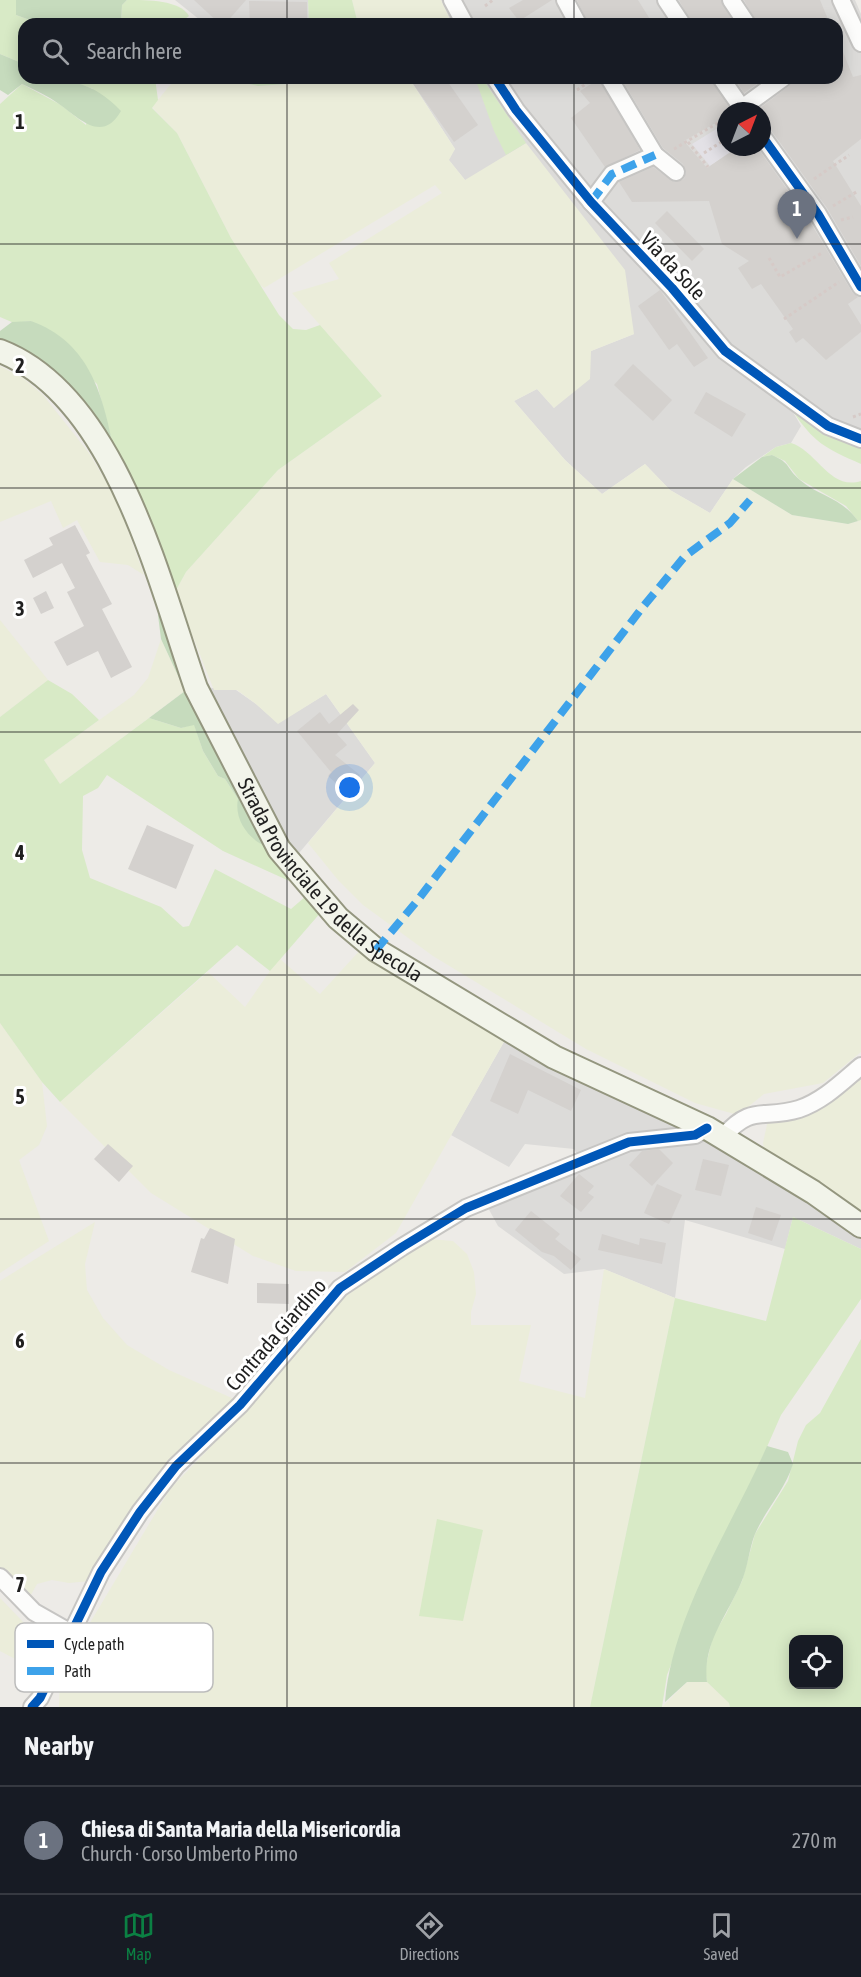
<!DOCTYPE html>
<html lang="en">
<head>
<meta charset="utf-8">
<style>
	:root { --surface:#171b24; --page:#20242c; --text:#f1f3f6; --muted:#9ea1a6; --line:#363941; --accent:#0b8043 }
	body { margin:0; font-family:"Asap Condensed",sans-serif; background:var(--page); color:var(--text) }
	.controls { position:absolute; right:18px; bottom:18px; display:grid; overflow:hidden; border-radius:12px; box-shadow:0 3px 15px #0003 }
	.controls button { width:54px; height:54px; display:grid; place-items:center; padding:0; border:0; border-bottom:2px solid var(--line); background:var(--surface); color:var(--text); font:30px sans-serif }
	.compass { position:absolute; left:717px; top:102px; width:54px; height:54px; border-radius:50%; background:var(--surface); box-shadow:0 3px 15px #0003; rotate:42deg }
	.you { position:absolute; left:350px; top:788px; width:21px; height:21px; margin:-15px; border:4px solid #fff; border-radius:50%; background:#1a73e8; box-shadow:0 0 0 9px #1a73e833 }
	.badge { display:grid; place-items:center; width:39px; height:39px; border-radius:50%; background:var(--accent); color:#fff; font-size:20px; font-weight:700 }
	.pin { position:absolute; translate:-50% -50px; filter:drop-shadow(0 2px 3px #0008) }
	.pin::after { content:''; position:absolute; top:32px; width:21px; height:18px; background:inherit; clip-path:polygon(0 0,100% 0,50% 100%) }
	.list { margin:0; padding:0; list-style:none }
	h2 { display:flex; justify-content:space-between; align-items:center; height:78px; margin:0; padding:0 24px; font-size:26px }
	h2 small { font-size:20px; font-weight:400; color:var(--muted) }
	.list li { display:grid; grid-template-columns:39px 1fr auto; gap:18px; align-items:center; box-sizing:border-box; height:108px; padding:0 24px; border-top:2px solid var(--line) }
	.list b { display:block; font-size:22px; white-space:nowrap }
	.list p { margin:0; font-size:20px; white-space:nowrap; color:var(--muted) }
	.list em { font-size:20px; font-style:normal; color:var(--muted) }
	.icon { flex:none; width:33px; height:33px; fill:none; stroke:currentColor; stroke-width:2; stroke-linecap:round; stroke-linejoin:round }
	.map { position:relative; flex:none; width:861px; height:1707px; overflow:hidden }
	.search { position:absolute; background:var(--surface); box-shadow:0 3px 15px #0003; left:18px; right:18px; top:18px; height:66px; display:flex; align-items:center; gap:15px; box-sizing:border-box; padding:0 21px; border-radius:18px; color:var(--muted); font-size:22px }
	.sheet { height:186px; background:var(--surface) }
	nav { display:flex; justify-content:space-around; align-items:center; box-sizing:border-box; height:84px; border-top:2px solid var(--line); background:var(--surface); font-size:16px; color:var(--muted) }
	nav a { display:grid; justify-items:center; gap:3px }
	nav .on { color:var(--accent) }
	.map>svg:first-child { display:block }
	.residential { fill:#dcdbd9; fill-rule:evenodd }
	.farmland { fill:#ebedda }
	.grass { fill:#d8eac6; fill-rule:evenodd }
	.forest { fill:#c6dbbd }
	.plaza { fill:#e3e1e6 }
	.building { fill:#d4d1ce }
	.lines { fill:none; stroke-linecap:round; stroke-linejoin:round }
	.street-casing { stroke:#c6c5c3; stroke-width:20 }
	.secondary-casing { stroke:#94967f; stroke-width:26 }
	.path { stroke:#d6cac7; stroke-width:3; stroke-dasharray:3 3; stroke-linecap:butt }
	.street { stroke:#fcfcfb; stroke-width:16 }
	.secondary { stroke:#f2f4ea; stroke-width:22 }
	.quiet { stroke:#3da2ea; stroke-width:8; stroke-dasharray:15 8; stroke-linecap:butt }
	.cycleway-casing { stroke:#fff; stroke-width:13 }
	.cycleway { stroke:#0057b8; stroke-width:9 }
	.grid { fill:none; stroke:#1f1f1f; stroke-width:1.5; stroke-opacity:0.55 }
	.labels { text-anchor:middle; stroke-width:6; stroke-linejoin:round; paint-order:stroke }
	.street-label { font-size:21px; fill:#1f1f1f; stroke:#fff }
	.key { fill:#fff; stroke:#bcbcbc; stroke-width:1.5 }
	.key-label { font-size:16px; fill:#1f1f1f }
	.grid-label { font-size:20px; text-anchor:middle; font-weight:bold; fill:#1f1f1f; stroke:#fff; stroke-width:6; stroke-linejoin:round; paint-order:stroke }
</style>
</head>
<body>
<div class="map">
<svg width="861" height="1707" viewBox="0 0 861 1707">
	<rect width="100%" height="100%" fill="#edebe7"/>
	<g class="residential">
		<polygon points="175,0 308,0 309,24 205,24"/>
		<path d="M 441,0 L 855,0 L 861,14 L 861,442 L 793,412 L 801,426 L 791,443 L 776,447 L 746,467 L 733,479 L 710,513 L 670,490 L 645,464 L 602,494 L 565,460 L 514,401 L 537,389 L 554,408 L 591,351 L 634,334 L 465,180 L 448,159 L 455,149 L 409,78 L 837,78 L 837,24 L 452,24 ZM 726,111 L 762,111 L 762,147 L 726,147 Z"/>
		<polygon points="201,687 236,690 256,704 278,723 326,694 375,763 294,859"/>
		<polygon points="505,1040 644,1108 732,1156 854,1230 861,1239 861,1249 793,1217 785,1249 685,1220 675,1298 604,1269 564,1274 498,1226 481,1195 578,1156 574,1149 525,1144 509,1167 451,1135"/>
	</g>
	<g class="farmland">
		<polygon points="352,0 441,0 452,24 358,24"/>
		<polygon points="176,78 222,78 258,86 409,78 455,149 449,160 465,180 526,143 625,270 634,334 591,351 590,379 554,408 537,389 514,401 565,460 602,494 645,464 670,490 710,513 733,479 792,515 848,524 861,520 861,1052 823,1083 764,1094 738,1115 695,1103 586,1049 433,956 363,905 338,880 308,843 375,763 326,694 278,724 256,704 237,690 214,690 175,592 186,572 278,470 382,396 292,293 339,279 329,263 442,193 435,185 264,288 256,281 231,238 177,133 152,107"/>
		<polygon points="0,366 23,378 43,395 89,453 117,500 144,575 128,565 100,562 77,520 63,528 51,501 0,522"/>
		<polygon points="0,620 48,680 0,717"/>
		<polygon points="161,639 185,691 60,784 44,760 134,695 148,678"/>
		<polygon points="362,948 505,1040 396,1233 345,1272 296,1271 253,1256 151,1193 60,1102 208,972 245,1007 279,958 320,994"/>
		<polygon points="0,1023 42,1082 47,1126 39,1145 19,1160 49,1241 0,1273"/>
		<polygon points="861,1073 861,1213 765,1154 763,1143 768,1120"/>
		<polygon points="95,1222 85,1264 87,1290 103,1318 127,1345 169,1370 234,1399 180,1456 90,1581 69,1583 52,1580 37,1584 28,1600 0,1571 0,1281"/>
		<polygon points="429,1239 453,1241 467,1254 474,1272 476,1294 471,1312 471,1325 531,1325 519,1381 585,1398 604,1269 675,1298 590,1707 59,1707 60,1673 170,1489 228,1429 343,1298"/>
		<polygon points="0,1598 27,1626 38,1646 19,1661 0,1651"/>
		<polygon points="687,1682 707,1682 729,1703 730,1707 662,1707"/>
	</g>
	<g class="grass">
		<polygon points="0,0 16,0 16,15 41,24 24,24 24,64 0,54"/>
		<path d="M 127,0 C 148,0 180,0 189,16 L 178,24 L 121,24 L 122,5 Z"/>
		<polygon points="308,0 352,0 358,24 309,24"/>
		<polygon points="63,78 155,78 158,100 152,108 177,133 231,238 279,315 293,329 306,330 320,325 382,396 278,470 186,572 175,592 112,442 97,384 31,321 14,323 0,317 0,104 22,84 61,105 86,125 93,89"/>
		<polygon points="222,78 373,78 258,86"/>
		<polygon points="475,78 482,78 526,143 506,155 494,131"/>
		<path d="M 792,410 L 834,434 L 861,442 L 861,464 C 825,448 814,443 792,410 Z"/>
		<path d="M 791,443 C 817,451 830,491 861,481 L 861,520 L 858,521 L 846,506 L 799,479 L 785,461 L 772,455 L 762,457 L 776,447 Z"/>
		<polygon points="48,680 72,694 99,720 44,760 60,784 149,718 181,728 194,724 203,751 218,776 225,779 238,799 269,837 296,884 223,851 107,775 98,788 83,796 82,850 90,878 161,907 183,927 189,926 215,869 291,909 306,896 322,911 270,971 237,945 60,1102 42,1082 0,1023 0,717"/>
		<polygon points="793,1217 861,1249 861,1299 781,1415 744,1499 710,1565 667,1675 662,1707 590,1707 675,1298 766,1321"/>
		<path d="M 861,1339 L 861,1707 L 730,1707 L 729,1703 L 707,1682 L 705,1669 L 713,1636 L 726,1614 L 742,1581 L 755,1534 L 788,1481 L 798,1441 L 806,1425 L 820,1413 ZM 794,1640 L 838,1640 L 838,1684 L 794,1684 Z"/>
		<polygon points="437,1519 483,1530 463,1621 419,1616"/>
	</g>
	<g class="forest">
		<polygon points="127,0 122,5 121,24 41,24 16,15 16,0"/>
		<path d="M 0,54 L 24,64 L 24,78 C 64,78 92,80 121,111 C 102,144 79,118 59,104 C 48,96 35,90 22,84 L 8,95 L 0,90 Z"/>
		<path d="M 31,321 C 86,341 101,388 112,442 L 0,344 L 0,331 L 12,322 Z"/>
		<path d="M 772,455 C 791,463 786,468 800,480 C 820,497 841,497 858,521 L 848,524 L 792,515 L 733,479 L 762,457 Z"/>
		<path d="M 158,615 L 168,620 L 265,846 C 247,838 234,818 238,799 L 225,779 L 218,776 L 203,751 L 194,725 L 181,728 L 149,718 L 185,691 L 161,639 Z"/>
		<path d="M 767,1446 L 788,1452 L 793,1464 C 785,1490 766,1509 755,1534 C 749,1549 748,1567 741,1583 C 727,1616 702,1644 707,1682 L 687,1682 L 665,1702 C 672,1615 732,1526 767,1446 Z"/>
	</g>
	<polygon class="plaza" points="726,123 726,147 738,147 710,166 692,144"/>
	<g class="building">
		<polygon points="194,0 246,0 225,24 220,24"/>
		<polygon points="523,0 552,0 519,21 509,8"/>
		<polygon points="577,0 638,0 653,24 588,24"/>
		<polygon points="679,0 721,0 734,24 692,24"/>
		<polygon points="744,0 820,0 830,24 757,24"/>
		<polygon points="249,1 307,2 307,24 250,24"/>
		<polygon points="838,39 853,77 861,75 861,139 833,161 861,206 861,266 827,208 771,130 762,126 762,111 756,111 789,86 793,78 837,78"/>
		<polygon points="409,78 445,78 478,125 454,142"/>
		<polygon points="621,78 711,78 731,111 726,111 726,117 684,141 707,168 738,147 757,147 809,220 852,292 858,297 848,304 861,325 861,332 826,360 803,338 796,343 789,332 793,329 761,284 752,289 738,268 749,261 722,244 709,201 632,202 619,182 653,167 674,182 684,179 686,173 683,164 663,148"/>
		<polygon points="734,78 765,78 744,93"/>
		<polygon points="599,79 640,150 605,167 571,118 590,103 580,91"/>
		<polygon points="667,211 704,249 692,261 655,223"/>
		<polygon points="660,290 708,358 694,367 677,344 669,350 638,306"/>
		<polygon points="633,364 672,400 653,421 614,385"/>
		<polygon points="706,392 746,414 732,437 694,413"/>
		<polygon points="75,525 90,553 86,555 112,604 102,609 132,667 111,678 98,651 67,666 54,642 84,626 67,592 75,588 62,563 33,578 24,560 53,545 49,538"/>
		<polygon points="46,591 54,608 41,614 33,598"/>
		<polygon points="353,704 359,710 337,734 347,745 335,755 360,775 346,792 328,776 331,772 297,731 320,712 329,724"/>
		<polygon points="147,825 194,845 176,889 128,869"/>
		<polygon points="510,1054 581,1090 571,1111 528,1090 518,1114 490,1101"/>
		<polygon points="108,1144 133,1166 119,1182 94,1159"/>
		<polygon points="659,1149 673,1163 652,1186 629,1165 642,1151"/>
		<polygon points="703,1159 729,1165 721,1196 695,1190"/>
		<polygon points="579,1174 594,1186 588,1193 594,1197 581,1212 560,1196"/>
		<polygon points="657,1184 682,1195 669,1224 644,1213"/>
		<polygon points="756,1207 781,1215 772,1241 748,1233"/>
		<polygon points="531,1211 560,1234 555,1239 581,1259 571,1270 554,1256 542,1252 515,1230"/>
		<polygon points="210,1228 235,1239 228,1284 191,1272 201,1238 204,1239"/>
		<polygon points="602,1234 639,1245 640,1238 666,1243 662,1264 598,1250"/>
		<polygon points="257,1283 289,1284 289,1304 257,1303"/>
	</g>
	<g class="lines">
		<g class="street-casing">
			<g id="street">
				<polyline points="452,0 465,24"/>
				<polyline points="565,0 578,24"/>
				<polyline points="666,0 682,24"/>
				<polyline points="731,0 747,24"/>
				<polyline points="841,0 861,43"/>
				<polyline points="495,78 516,110 591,202 672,288 725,351 828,426 861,439"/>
				<polyline points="609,78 655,155 676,172"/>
				<polyline points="721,78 744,111"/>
				<polyline points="742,108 783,78"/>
				<polyline points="762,136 818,214 861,287"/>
				<polyline points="591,202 612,174 655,155"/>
				<path d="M 723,1137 C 752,1103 764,1120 799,1109 C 823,1101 842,1082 861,1066"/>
				<polyline points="0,1577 34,1612 71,1633"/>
				<polyline points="32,1707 40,1698 101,1572 140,1512 176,1466 240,1405 340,1288 402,1247 466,1208 629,1142 695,1135 707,1128"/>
			</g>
		</g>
		<g class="secondary-casing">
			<g id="secondary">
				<path id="s1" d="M 0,351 C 116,396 159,582 196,688 L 279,849 L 338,918 L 376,950 L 554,1057 L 707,1128 L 813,1192 L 861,1226"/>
			</g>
		</g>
		<g class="path">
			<polyline points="485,6 493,0"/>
			<polyline points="533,20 536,24"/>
			<polyline points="577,90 593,79"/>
			<polyline points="688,142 708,167"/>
			<polyline points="674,149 726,118"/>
			<polyline points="704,153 726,139"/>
			<polyline points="814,179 849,155"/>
			<polyline points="833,206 858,191"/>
			<polyline points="841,220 853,217"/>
			<polyline points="769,258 780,277 822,253"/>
			<polyline points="784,319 839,282"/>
			<polyline points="853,417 861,414"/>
		</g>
		<use href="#street" class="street"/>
		<use href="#secondary" class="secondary"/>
		<g class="quiet">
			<polyline points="591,202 612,174 655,155"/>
			<polyline points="376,950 417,901 642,608 685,556 730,523 750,500"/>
		</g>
		<g class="cycleway-casing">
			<g id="cycleway">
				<polyline points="495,78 516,110 591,202 672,288 725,351 828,426 861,439"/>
				<polyline points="762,136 818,214 861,287"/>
				<polyline points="32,1707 40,1698 101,1572 140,1512 176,1466 240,1405 340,1288 402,1247 466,1208 629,1142 695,1135 707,1128"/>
			</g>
		</g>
		<use href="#cycleway" class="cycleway"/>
	</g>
	<path class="grid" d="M 287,0 L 287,24M 574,0 L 574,24M 287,78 L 287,1707M 574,78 L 574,1707M 0,244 L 861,244M 0,488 L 861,488M 0,732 L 861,732M 0,975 L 861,975M 0,1219 L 861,1219M 0,1463 L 861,1463"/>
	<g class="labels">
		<g class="street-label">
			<text transform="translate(673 266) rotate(47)" y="7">Via da Sole</text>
			<text dy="7" stroke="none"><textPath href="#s1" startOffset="640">Strada Provinciale 19 della Specola</textPath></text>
			<text transform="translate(276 1335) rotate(-49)" y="7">Contrada Giardino</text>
		</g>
	</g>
	<rect x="15" y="1623" width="198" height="69" rx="9" class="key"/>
	<rect x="27" y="1640" width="27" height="8" fill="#0057b8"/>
	<rect x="27" y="1667" width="27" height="8" fill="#3da2ea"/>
	<g class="key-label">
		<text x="64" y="1650">Cycle path</text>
		<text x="64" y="1677">Path</text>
	</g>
	<g class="grid-label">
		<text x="20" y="129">1</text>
		<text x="20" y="373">2</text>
		<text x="20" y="616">3</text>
		<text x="20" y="860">4</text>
		<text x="20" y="1104">5</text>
		<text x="20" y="1348">6</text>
		<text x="20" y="1592">7</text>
	</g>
</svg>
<div class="controls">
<button><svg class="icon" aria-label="locate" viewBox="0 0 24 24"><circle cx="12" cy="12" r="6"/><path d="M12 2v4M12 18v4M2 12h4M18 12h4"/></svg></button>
</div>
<svg class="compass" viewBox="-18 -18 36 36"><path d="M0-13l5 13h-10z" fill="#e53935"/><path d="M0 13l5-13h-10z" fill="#9ea1a6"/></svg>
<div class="you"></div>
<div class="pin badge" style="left:797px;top:239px;background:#6b7280">1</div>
<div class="search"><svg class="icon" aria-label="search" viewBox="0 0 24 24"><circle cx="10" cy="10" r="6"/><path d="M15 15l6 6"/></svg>Search here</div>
</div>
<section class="sheet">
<h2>Nearby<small></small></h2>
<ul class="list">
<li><span class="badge" style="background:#6b7280">1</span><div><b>Chiesa di Santa Maria della Misericordia</b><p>Church · Corso Umberto Primo</p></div><em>270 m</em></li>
</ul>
</section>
<nav>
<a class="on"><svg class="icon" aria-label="map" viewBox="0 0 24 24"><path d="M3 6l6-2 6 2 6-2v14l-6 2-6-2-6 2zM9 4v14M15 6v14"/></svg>Map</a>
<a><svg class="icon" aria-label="directions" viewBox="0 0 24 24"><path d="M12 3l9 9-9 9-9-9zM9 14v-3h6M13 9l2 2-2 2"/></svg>Directions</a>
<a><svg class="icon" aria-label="saved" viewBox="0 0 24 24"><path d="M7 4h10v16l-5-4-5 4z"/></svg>Saved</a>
</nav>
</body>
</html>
